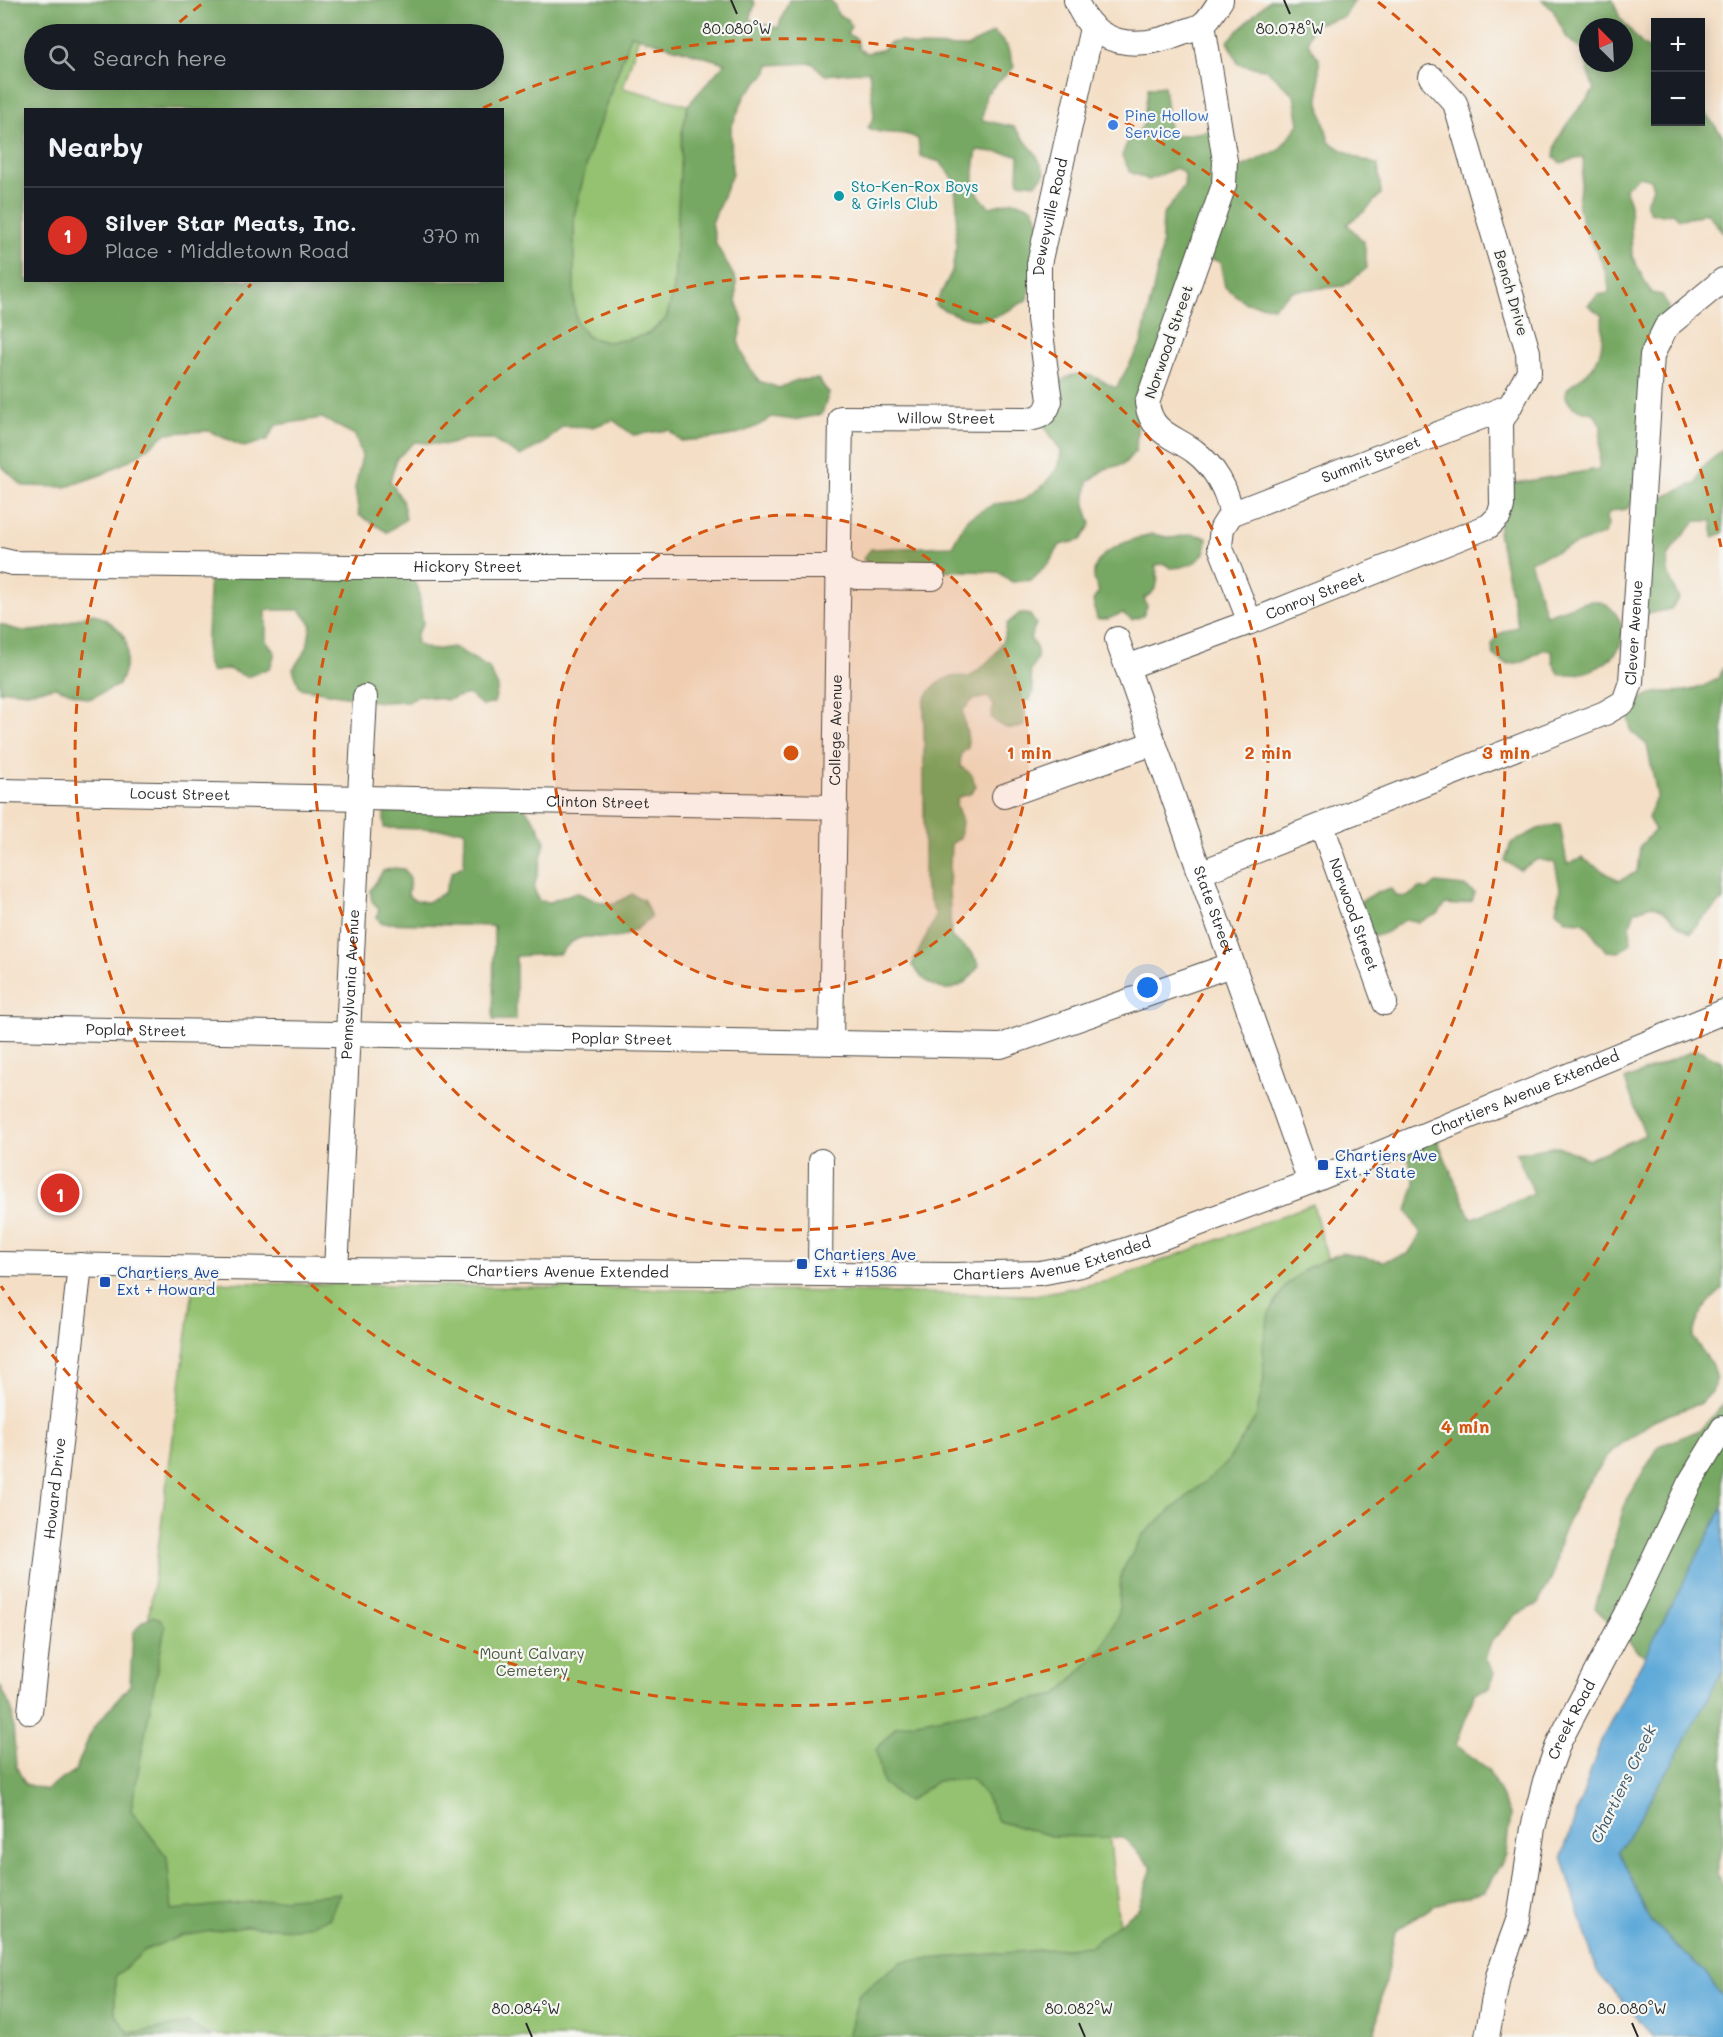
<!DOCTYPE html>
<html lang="en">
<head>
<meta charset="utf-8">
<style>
	:root { --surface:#171b24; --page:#242831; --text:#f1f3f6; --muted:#9ea1a6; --line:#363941; --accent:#d93025 }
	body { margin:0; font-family:Mali,sans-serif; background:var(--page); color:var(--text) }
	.controls { position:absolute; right:18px; top:18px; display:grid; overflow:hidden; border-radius:0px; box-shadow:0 3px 15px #0003 }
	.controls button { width:54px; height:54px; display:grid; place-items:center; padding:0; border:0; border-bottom:2px solid var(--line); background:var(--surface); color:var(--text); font:30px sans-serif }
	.compass { position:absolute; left:1579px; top:18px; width:54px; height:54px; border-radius:50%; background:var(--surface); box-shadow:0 3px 15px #0003; rotate:336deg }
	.you { position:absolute; left:1148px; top:988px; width:21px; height:21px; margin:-15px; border:4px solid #fff; border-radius:50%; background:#1a73e8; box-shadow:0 0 0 9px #1a73e833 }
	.badge { display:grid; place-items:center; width:39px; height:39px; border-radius:50%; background:var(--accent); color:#fff; font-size:20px; font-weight:700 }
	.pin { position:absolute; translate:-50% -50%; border:3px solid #fff; box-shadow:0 2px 6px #0006 }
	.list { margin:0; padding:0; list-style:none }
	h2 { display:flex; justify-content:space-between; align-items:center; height:78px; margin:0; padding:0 24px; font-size:26px }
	h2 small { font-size:20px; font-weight:400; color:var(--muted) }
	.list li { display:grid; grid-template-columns:39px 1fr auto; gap:18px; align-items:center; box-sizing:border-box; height:96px; padding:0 24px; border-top:2px solid var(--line) }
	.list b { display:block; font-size:22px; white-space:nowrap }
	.list p { margin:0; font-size:20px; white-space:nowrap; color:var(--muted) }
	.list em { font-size:20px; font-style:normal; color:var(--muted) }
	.icon { flex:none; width:33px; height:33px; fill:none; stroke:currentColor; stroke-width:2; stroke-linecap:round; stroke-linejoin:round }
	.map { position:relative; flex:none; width:1723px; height:2037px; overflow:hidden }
	.search { position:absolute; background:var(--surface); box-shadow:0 3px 15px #0003; left:24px; top:24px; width:480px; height:66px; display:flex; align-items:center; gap:15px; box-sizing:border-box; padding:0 21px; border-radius:33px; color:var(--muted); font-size:22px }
	.panel { position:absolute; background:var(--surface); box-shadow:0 3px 15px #0003; left:24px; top:108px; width:480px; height:174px; border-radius:0px }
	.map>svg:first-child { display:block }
	.green { fill:#94c271; stroke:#60764e; stroke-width:1.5 }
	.forest { fill:#77a863; stroke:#516a47; stroke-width:1.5; fill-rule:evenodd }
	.water { fill:#61aad9; stroke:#466a82; stroke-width:1.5 }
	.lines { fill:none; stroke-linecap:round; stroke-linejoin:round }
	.minor-casing { stroke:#494642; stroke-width:26 }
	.minor { stroke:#fff; stroke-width:24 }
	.ticks { fill:none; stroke:#2b2b2b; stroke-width:2 }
	.ring { fill:none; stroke:#d5540f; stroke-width:3; stroke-dasharray:10 8 }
	.shop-dot { fill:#3f7fe0; stroke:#f6f6f2; stroke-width:2 }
	.culture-dot { fill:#0f9aa8; stroke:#f6f6f2; stroke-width:2 }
	.transit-dot { fill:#1a4fb4; stroke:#f6f6f2; stroke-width:2 }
	.labels { text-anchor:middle; stroke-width:4.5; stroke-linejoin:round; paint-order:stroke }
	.shop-label { font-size:15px; fill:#366cbe; stroke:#f6f6f2; text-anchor:start }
	.culture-label { font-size:15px; fill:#0d838f; stroke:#f6f6f2; text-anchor:start }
	.street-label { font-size:15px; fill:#2b2b2b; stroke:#f6f6f2 }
	.transit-label { font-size:15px; fill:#164399; stroke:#f6f6f2; text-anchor:start }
	.park-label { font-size:15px; fill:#4a5840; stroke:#f6f6f2 }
	.water-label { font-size:16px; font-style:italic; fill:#3e5768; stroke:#f6f6f2 }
	.ticks-label { font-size:15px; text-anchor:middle; fill:#2b2b2b; stroke:#f6f6f2; stroke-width:4.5; stroke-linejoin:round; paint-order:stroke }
	.centre { fill:#d5540f; stroke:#f6f6f2; stroke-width:3 }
	.ring-label { font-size:18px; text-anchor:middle; font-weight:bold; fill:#d5540f; stroke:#f6f6f2; stroke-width:4.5; stroke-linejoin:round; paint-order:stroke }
</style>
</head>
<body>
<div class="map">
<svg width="1723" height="2037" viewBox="0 0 1723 2037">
	<rect width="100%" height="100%" fill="#f6f6f2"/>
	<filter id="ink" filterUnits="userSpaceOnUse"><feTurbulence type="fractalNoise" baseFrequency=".0167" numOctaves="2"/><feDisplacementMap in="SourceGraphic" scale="12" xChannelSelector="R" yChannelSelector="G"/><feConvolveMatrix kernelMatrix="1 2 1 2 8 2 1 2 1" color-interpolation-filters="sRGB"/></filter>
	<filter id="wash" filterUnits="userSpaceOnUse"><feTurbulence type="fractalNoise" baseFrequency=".008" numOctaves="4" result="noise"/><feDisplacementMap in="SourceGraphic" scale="24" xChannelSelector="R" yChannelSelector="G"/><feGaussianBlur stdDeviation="1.35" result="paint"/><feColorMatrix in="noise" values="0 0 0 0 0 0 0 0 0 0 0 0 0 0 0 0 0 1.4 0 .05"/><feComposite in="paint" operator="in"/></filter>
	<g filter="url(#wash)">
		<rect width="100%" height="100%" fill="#f4dfc6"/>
		<g class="green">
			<polygon points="631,35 639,36 623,88 688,105 682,133 674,289 666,319 648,334 626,340 606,342 588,337 577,323 574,304 574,216 590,150"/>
			<polygon points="1313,1204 1412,1583 1091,1666 1131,2037 276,2037 93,2030 194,1282 1035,1295 1108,1281"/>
		</g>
		<g class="forest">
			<path d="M 0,0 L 753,0 L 755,4 L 750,20 L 778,28 L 789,0 L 830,0 L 834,4 L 838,15 L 848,19 L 851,27 L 847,34 L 857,39 L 859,49 L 866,53 L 882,50 L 890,43 L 901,41 L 913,46 L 967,47 L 994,32 L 1007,46 L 1014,67 L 986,94 L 982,120 L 1014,127 L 1036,154 L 1045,173 L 1036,184 L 1018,182 L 1019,155 L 977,150 C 973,173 969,191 990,207 L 1014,201 L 1032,207 L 1041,224 L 1028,299 C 989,323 976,327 935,305 L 952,271 L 956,247 L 957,206 L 954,179 L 940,162 L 920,156 L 918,139 C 902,129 885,137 868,128 L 874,117 L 869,71 L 825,75 L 812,63 L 768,65 L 768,71 L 745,95 L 731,128 L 732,174 L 712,223 L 716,244 L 736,280 L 736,300 L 743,321 L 738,341 L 746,362 L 759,381 L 779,388 L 797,380 L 818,379 L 829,393 L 822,414 L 794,420 L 772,417 C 744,438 715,438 681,441 L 669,430 L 633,435 L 613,420 L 592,427 L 563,426 L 545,443 L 520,456 L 491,439 L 465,439 L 447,445 L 415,442 L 397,458 L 390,481 L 402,500 L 406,519 L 387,532 L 359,515 L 355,488 L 362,456 L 355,435 L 322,418 L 276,425 L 267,440 L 244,447 L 209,431 L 167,433 L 137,456 L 103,474 L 66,487 L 23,486 L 0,465 ZM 34,34 L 494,34 L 494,80 L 34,80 ZM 631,35 L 725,63 L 688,105 L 682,133 L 674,289 L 666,319 L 648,334 L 626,340 L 606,342 L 588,337 L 577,323 L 574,305 L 574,216 L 590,150 ZM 26,110 L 502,110 L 502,280 L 26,280 Z"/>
			<path d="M 1269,0 L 1355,0 L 1344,17 L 1312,25 L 1308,43 L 1319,59 L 1319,103 L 1329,142 L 1355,157 L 1378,165 L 1381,194 L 1365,211 L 1347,224 L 1364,242 L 1367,268 L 1344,286 L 1292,291 L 1273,307 L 1246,303 L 1225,287 L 1220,262 L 1191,252 L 1138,419 L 1136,450 L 1124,464 L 1105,469 L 1088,482 L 1085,505 L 1091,524 L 1081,540 L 1060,545 L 1049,563 L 1032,580 L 1012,582 L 998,572 L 873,568 L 863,559 L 871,549 L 952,546 L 967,519 L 994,504 L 1021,501 L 1044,485 L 1059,466 L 1061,451 L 1037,415 C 1049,394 1062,367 1091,376 C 1100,378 1108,385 1116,388 L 1141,344 L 1161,254 L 1163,215 L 1184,187 L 1185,174 L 1176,168 L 1149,180 L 1130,172 L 1122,156 L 1127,143 L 1143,126 L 1148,88 L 1164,86 L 1170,137 L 1215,130 L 1235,170 L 1279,150 L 1299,124 L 1294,95 L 1267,70 L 1238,64 L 1228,41 Z"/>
			<path d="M 1542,0 L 1613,0 L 1620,18 L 1641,43 L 1655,53 L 1656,122 L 1700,122 L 1701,108 L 1723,136 L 1723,232 L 1706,212 L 1695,217 L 1679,219 L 1673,213 L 1662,215 L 1650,212 L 1646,203 L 1653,187 L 1650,179 L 1639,176 L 1625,188 L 1630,204 L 1632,256 L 1651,293 L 1662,295 L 1668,307 L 1637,495 L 1627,509 L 1611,511 L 1606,517 L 1608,525 L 1605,534 L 1530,561 L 1546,615 C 1557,612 1584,600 1595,601 C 1617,603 1630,632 1617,651 C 1604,669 1581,676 1560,675 L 1553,663 L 1552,651 L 1544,649 L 1522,662 L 1507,664 L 1494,656 L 1492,645 L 1497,635 L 1518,626 L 1498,532 L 1510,484 L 1599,469 L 1601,426 L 1594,413 C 1579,410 1569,410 1565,393 C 1571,383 1577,381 1586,374 C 1604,360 1603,336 1602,316 L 1588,305 L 1598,295 L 1609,293 C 1609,261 1585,240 1579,209 C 1576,190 1586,176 1583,157 L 1561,163 L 1554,158 C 1554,132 1580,110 1594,90 L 1582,50 L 1567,38 L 1553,10 ZM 1588,27 L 1624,27 L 1624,63 L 1588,63 Z"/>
			<path d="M 1723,450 L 1723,533 L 1713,537 L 1712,521 L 1696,521 C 1668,553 1657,557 1679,598 L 1671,609 L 1643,615 L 1643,566 C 1663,544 1647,530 1651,504 C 1667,493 1681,491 1697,482 L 1701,468 Z"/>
			<path d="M 1152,534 L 1172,538 L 1192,534 L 1207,537 C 1208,560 1192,567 1171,568 L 1166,564 L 1155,565 C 1160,579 1159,591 1144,598 L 1147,606 L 1143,616 L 1132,620 L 1122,613 L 1108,619 L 1097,619 L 1093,601 L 1099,591 C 1078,556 1127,540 1152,534 Z"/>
			<polygon points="210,570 409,575 418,587 423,624 416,635 417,644 431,650 454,647 489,668 498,687 494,703 483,706 468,694 447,700 420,695 407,701 381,702 300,688 293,669 307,648 311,624 300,610 266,610 266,641 275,653 270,668 247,677 228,669 211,672 206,659"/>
			<path d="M 92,613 C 131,629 134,648 119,685 L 89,699 L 55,687 L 28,692 L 6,690 L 0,692 L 0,624 C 31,640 61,625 92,613 Z"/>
			<path d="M 1020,613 L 1030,615 L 1036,624 L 1030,638 C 1040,651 1040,658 1030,671 L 1033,692 L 1030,700 L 1021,702 L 1025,712 L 1024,726 C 1009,731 1002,729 991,717 L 994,705 L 988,697 L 973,700 L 963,710 C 963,724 969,734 968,748 L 961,754 L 960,766 L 971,774 L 976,786 L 970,794 L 958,797 L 956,804 L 962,822 L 960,838 L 951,844 L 949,887 L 951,937 L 972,953 L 979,965 C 959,999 933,995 912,965 L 936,916 L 924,884 L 924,701 C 934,681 948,674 969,677 C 990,662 1003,650 1007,624 Z"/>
			<path d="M 1723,667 L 1723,900 L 1700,921 L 1691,933 C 1671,925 1674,913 1652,905 L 1635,911 L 1630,925 L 1631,943 L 1619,952 L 1606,951 L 1584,922 L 1567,921 L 1556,910 L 1560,888 L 1555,863 L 1538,859 L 1520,870 L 1505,861 L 1511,843 L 1538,829 L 1560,824 L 1567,864 L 1582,858 L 1619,881 L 1637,872 L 1640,846 L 1655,830 L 1648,818 L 1657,795 L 1647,745 L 1631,731 L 1628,709 C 1659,681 1667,698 1698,688 C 1705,686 1713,681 1719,678 Z"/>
			<path d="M 522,805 L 537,824 L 545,842 L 534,888 L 539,901 L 550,902 L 576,892 L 596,901 L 614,904 L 632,894 L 644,900 L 651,917 C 641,926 628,937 614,938 C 586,939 582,929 559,954 L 516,956 L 516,1020 L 493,1020 L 494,926 L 381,923 L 377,917 L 379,909 L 372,901 L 370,891 L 383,871 L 394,868 L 404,869 L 410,878 L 408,895 L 414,900 L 427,902 L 444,893 L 452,872 L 464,865 L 465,830 L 384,828 L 384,814 L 389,806 Z"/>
			<path d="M 1436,883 L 1464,886 L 1475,893 L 1472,901 L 1457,905 L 1446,904 L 1438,914 L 1419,922 C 1403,916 1400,924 1388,931 C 1383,935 1374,936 1368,938 L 1360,902 L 1377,892 L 1391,889 L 1396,896 L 1407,897 L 1419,888 L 1427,890 Z"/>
			<path d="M 1697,1049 L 1723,1062 L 1723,1289 C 1707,1302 1695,1317 1693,1338 L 1711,1363 L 1717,1378 L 1712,1392 L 1699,1404 L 1656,1419 L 1612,1451 L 1582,1491 L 1561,1537 L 1553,1575 L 1538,1604 L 1517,1614 L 1491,1642 L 1485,1658 L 1494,1673 L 1489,1688 L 1475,1693 L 1456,1745 L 1488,1769 L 1510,1814 L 1506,1855 L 1484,1892 L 1437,1904 L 1395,1931 L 1374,2037 L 848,2037 L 859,1994 L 902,1961 L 1090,1946 L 1139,1908 L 1152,1867 L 1124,1838 L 1051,1836 L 998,1821 L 985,1795 L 971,1779 L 937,1781 L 907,1802 L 883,1783 L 876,1750 L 896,1726 L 1057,1695 L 1102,1648 L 1119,1612 L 1121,1573 L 1144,1533 L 1226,1464 L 1256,1417 L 1264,1379 L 1263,1345 L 1269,1314 L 1286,1285 L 1307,1268 L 1341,1253 L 1383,1261 L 1408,1254 L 1421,1234 L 1407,1211 L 1415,1183 L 1406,1149 L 1436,1137 L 1471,1219 L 1534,1193 L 1516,1153 L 1558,1146 L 1588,1159 L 1645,1135 L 1625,1080 Z"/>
			<polygon points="1723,1405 1723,1843 1717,1874 1723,1887 1723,2037 1609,1867 1678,1682 1636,1649 1595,1608 1626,1500 1659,1446 1700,1430"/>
			<polygon points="152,1616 161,1619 165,1627 131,1810 167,1857 172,1910 340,1893 329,1919 296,1929 245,1926 181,1936 145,1950 115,1977 115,2014 130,2034 188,2023 211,2037 0,2037 0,1685 12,1710 16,1766 25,1784 46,1790 75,1771 92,1730 130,1685 133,1633 142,1622"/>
		</g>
		<polygon class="water" points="1723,1507 1723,1670 1670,1767 1619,1851 1650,1921 1705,1972 1723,1997 1723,2037 1654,2037 1597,1972 1562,1856 1602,1738"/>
	</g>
	<g filter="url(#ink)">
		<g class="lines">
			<g class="minor-casing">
				<g id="minor">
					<path d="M 1076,0 C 1094,49 1140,50 1183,32 C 1189,30 1199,28 1204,23 C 1211,17 1216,7 1221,0"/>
					<path d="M 1203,24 L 1225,161 L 1224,185 L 1147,403 C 1151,433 1173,436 1194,451 C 1214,466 1228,490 1231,514 L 1222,528 L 1220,546 L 1250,622"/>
					<path id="s1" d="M 1231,514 L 1510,406"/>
					<path id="s2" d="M 0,560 L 13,563 L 354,567 L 838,567 L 856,577 L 933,578"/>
					<path id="s3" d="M 1117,639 L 1310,1182"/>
					<path id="s4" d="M 1127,667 L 1250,622 L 1489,526 L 1499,516 L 1502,506 L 1501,422 L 1529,372 L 1528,352 L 1455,103 L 1431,77"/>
					<path id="s5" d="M 0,791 L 836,807"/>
					<polyline points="1004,796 1154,743"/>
					<path id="s6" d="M 1322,826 L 1385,1003"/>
					<path id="s7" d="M 1200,873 L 1605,713 L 1624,702 L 1631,682 L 1652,355 L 1666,327 L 1723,280"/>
					<path id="s8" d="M 0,1028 L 1001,1046 L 1231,965"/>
					<path id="s9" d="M 831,1042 L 841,418 L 1029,419 C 1042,417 1046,414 1050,401 L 1039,319 L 1039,264 L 1092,28"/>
					<path id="s10" d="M 0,1264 L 336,1270 L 954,1275 L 1040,1273 L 1081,1265 L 1155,1240 L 1310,1182 L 1723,1012"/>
					<path id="s11" d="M 336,1270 L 365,697"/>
					<polyline points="820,1274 821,1161"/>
					<path id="s12" d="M 30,1712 L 80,1265"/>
					<path id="s13" d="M 1487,2037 L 1498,1976 L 1519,1918 L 1533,1828 L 1545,1781 L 1559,1742 L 1632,1604 L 1689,1484 L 1723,1428"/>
				</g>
			</g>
			<use href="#minor" class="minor"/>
		</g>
	</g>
	<path class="ticks" d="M 731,0 L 737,14M 1284,0 L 1290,14M 526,2023 L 532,2037M 1079,2023 L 1085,2037M 1632,2023 L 1638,2037"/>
	<circle cx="791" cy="753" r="238" fill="#d5540f" fill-opacity=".12"/>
	<g class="ring">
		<circle cx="791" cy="753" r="238"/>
		<circle cx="791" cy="753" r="477"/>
		<path d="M483 108A715 715 0 1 1 251 284"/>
		<path d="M1721 959A953 953 0 0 1 1 1286M166 34A953 953 0 0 1 204 2M1378 2A953 953 0 0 1 1721 547"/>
	</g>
	<circle class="shop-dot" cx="1113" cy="125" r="6"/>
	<circle class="culture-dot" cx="839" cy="196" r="6"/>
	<g class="transit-dot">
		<rect x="1317" y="1159" width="12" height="12" rx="3"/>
		<rect x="796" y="1258" width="12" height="12" rx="3"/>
		<rect x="99" y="1276" width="12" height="12" rx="3"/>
	</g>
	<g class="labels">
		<g class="shop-label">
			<text x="1125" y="121">Pine Hollow<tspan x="1125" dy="17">Service</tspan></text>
		</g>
		<g class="culture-label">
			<text x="851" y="192">Sto-Ken-Rox Boys<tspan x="851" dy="17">&amp; Girls Club</tspan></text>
		</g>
		<g class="street-label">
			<text dy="5" stroke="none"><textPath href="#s9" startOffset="1028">Deweyville Road</textPath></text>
			<text transform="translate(1511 293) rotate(74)" y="5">Bench Drive</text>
			<text transform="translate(1169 342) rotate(-71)" y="5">Norwood Street</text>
			<text dy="5" stroke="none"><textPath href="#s9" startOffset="729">Willow Street</textPath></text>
			<text dy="5" stroke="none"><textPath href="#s1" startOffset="150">Summit Street</textPath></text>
			<text dy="5" stroke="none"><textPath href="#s2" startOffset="468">Hickory Street</textPath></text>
			<text dy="5" stroke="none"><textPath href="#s4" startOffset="201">Conroy Street</textPath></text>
			<text dy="5" stroke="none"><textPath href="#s7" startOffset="528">Clever Avenue</textPath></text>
			<text dy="5" stroke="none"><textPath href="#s9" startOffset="312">College Avenue</textPath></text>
			<text dy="5" stroke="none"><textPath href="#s5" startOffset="180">Locust Street</textPath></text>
			<text dy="5" stroke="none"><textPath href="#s5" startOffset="598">Clinton Street</textPath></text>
			<text dy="5" stroke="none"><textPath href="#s3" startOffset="288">State Street</textPath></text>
			<text dy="5" stroke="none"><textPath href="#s6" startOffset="94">Norwood Street</textPath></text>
			<text dy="5" stroke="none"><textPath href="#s11" startOffset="286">Pennsylvania Avenue</textPath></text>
			<text dy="5" stroke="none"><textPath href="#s8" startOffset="136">Poplar Street</textPath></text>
			<text dy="5" stroke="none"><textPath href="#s8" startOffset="622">Poplar Street</textPath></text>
			<text dy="5" stroke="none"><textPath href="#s10" startOffset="1558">Chartiers Avenue Extended</textPath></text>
			<text dy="5" stroke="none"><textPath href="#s10" startOffset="1054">Chartiers Avenue Extended</textPath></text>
			<text dy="5" stroke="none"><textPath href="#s10" startOffset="568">Chartiers Avenue Extended</textPath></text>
			<text dy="5" stroke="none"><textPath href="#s12" startOffset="225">Howard Drive</textPath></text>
			<text dy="5" stroke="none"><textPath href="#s13" startOffset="330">Creek Road</textPath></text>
		</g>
		<g class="transit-label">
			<text x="1335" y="1161">Chartiers Ave<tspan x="1335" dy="17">Ext + State</tspan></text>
			<text x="814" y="1260">Chartiers Ave<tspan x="814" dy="17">Ext + #1536</tspan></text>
			<text x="117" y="1278">Chartiers Ave<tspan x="117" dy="17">Ext + Howard</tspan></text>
		</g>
		<g class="park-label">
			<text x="532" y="1659">Mount Calvary<tspan x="532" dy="17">Cemetery</tspan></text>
		</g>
		<g class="water-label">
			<text transform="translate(1623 1784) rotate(-64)" y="6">Chartiers Creek</text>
		</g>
	</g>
	<g class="ticks-label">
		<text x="737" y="34">80.080°W</text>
		<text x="1290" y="34">80.078°W</text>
		<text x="526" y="2014">80.084°W</text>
		<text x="1079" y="2014">80.082°W</text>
		<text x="1632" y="2014">80.080°W</text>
	</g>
	<circle cx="791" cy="753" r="9" class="centre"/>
	<g class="ring-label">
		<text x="1029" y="759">1 min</text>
		<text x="1268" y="759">2 min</text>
		<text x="1506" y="759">3 min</text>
		<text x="1465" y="1433">4 min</text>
	</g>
</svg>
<div class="controls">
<button>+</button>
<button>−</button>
</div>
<svg class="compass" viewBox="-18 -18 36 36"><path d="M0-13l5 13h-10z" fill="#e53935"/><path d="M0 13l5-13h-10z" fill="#9ea1a6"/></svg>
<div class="you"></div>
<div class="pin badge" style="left:60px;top:1193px">1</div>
<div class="search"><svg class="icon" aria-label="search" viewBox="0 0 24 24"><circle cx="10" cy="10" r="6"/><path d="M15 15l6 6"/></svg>Search here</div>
<section class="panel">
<h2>Nearby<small></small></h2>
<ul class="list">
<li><span class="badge">1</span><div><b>Silver Star Meats, Inc.</b><p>Place · Middletown Road</p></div><em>370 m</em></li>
</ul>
</section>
</div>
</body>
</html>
